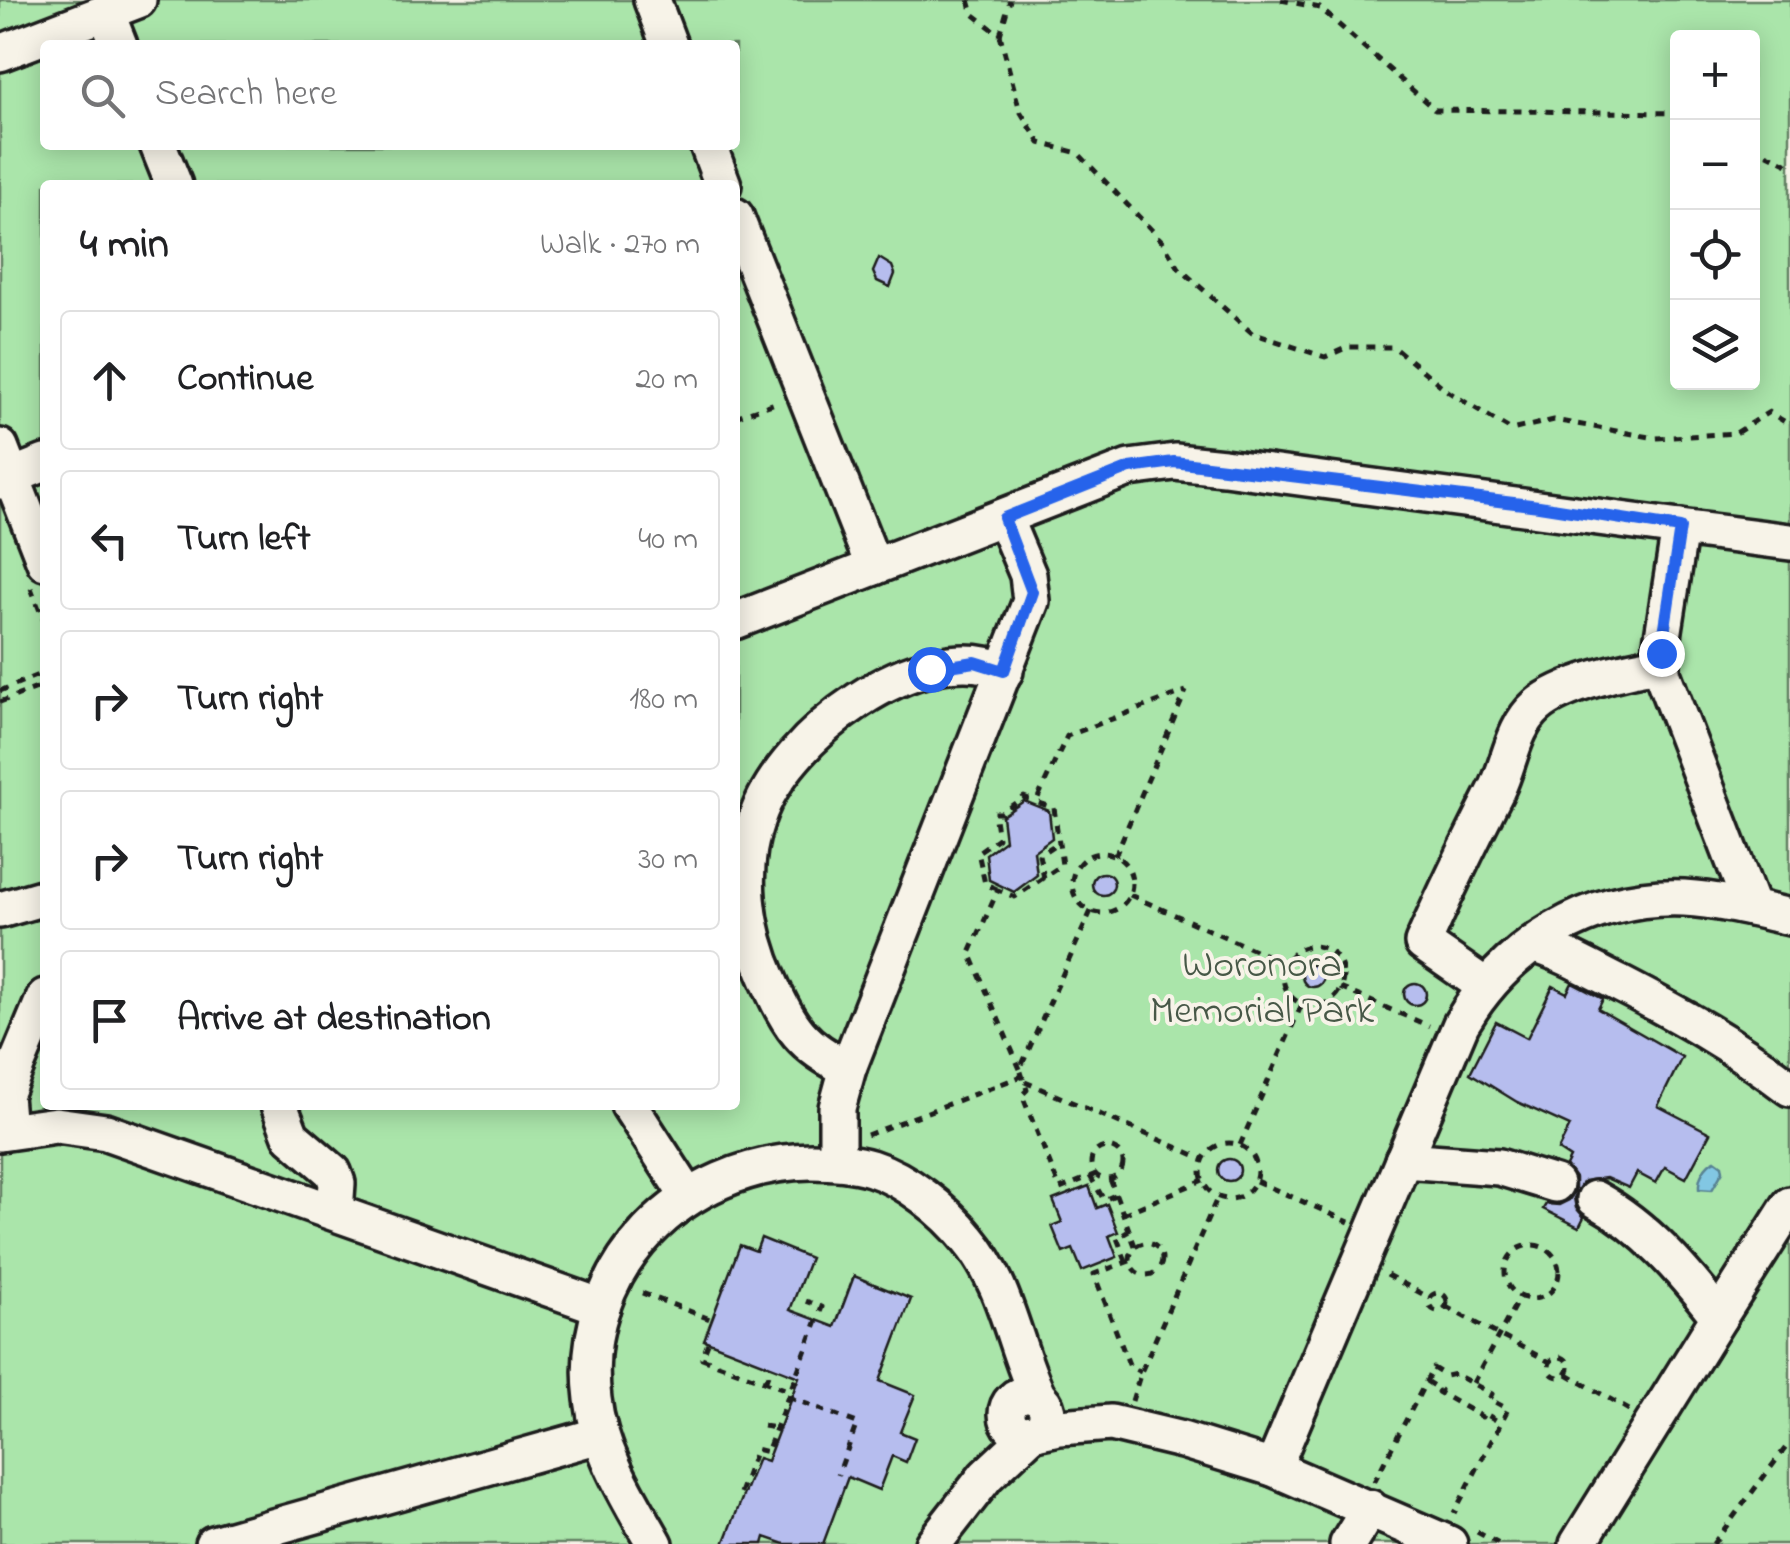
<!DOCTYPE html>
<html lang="en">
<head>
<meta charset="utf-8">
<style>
	:root { --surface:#fff; --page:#f2f2f2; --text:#202124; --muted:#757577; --line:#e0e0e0 }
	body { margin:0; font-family:"Indie Flower",sans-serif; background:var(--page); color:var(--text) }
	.controls { position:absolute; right:30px; top:30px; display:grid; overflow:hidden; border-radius:10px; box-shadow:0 5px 25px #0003 }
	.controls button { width:90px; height:90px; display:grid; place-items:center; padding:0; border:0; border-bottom:2px solid var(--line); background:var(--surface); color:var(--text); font:50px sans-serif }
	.stop { position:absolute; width:30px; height:30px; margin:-22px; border:8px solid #2563eb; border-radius:50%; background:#fff }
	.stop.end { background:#2563eb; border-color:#fff; box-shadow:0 2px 10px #0008 }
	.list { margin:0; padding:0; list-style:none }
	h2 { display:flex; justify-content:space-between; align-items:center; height:130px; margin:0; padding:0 40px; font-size:42px }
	h2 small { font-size:32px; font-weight:400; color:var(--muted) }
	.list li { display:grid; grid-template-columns:65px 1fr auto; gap:30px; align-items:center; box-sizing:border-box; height:140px; margin:0 20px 20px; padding:0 20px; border:2px solid var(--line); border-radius:10px }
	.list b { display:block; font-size:38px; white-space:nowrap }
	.list em { font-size:32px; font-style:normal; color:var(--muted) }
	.icon { flex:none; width:55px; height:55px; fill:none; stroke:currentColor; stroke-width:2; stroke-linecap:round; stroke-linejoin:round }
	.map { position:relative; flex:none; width:1790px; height:1544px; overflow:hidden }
	.search { position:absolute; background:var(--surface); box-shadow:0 5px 25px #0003; left:40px; top:40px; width:700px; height:110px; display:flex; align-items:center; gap:25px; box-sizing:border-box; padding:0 35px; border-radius:10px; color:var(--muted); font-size:38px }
	.panel { position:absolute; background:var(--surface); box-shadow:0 5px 25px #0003; left:40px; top:180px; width:700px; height:930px; border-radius:10px }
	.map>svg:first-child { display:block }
	.green { fill:#aae5aa; stroke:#638063; stroke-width:2.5; fill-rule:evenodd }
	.water { fill:#82c7e3; stroke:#598393; stroke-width:2.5 }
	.building { fill:#b6bdee; stroke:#1c1c1c; stroke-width:2.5 }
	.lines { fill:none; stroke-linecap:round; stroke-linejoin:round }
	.minor-casing { stroke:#1c1c1c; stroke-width:42 }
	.path { stroke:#1c1c1c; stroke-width:5; stroke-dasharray:8 8; stroke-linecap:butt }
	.minor { stroke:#f7f3e8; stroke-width:35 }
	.route { stroke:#2563eb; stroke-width:12 }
	.labels { text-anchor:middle; stroke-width:8; stroke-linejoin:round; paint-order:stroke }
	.park-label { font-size:40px; fill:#475847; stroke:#f7f3e8 }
</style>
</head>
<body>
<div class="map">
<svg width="1790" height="1544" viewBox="0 0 1790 1544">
	<rect width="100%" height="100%" fill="#f7f3e8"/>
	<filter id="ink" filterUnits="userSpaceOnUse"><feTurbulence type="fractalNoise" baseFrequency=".01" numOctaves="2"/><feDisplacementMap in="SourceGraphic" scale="20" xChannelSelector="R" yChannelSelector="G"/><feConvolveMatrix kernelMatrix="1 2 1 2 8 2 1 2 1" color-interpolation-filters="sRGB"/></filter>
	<g filter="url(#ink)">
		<path class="green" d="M 0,0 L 1790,0 L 1790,1544 L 0,1544 ZM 1678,38 L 1752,38 L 1752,382 L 1678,382 ZM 45,45 L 735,45 L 735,145 L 45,145 ZM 45,185 L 735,185 L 735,1105 L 45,1105 Z"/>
		<path class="water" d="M 1715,1160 L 1722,1165 L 1723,1171 L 1712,1190 L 1699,1189 C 1698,1178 1705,1164 1715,1160 Z"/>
		<g class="building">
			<polygon points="879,258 892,266 895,274 890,287 877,281 873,272"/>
			<polygon points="1024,801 1049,811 1052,838 1034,851 1037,875 1014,892 989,880 986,854 1005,840 1002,816"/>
			<circle cx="1103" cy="884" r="11"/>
			<circle cx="1313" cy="976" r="11"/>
			<circle cx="1415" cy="994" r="11"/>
			<polygon points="1572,983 1603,999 1598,1009 1682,1057 1658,1106 1710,1133 1686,1178 1665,1167 1656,1183 1637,1173 1629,1188 1606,1178 1584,1181 1574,1198 1576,1208 1584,1217 1579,1227 1543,1209 1546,1204 1559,1205 1569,1200 1575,1191 1575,1178 1566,1166 1570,1158 1558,1150 1570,1126 1517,1102 1470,1073 1496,1022 1527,1038 1553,986 1567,993"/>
			<circle cx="1229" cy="1170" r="11"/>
			<polygon points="1089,1186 1097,1208 1107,1204 1118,1232 1109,1236 1117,1257 1082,1271 1073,1249 1063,1253 1052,1226 1062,1222 1053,1200"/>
			<polygon points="761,1238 810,1258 790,1310 835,1327 854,1276 911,1299 880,1381 915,1395 900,1432 915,1438 906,1462 892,1456 879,1490 848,1477 823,1544 785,1544 765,1537 763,1544 724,1544 758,1458 767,1461 799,1377 704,1340 740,1245 756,1251"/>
		</g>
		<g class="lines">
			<g class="minor-casing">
				<g id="minor">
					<polyline points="652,0 669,45"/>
					<polyline points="106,12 119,45"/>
					<polyline points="0,53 138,0"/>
					<polyline points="158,145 174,185"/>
					<polyline points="708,145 723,185"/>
					<polyline points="735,216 874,567"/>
					<polyline points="0,447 45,562"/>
					<polyline points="0,481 45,463"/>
					<polyline points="1680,528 1790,542"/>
					<polyline points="735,621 1129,468 1175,462 1224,467 1680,528 1662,643 1662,673 1752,908"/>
					<polyline points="0,910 45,897"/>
					<path d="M 1533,944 C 1563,953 1590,969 1618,983 C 1678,1014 1736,1046 1790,1088"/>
					<path d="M 1485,986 L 1423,943 C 1446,891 1471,840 1497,789 C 1510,762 1513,727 1537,706 C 1562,684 1629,668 1661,664"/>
					<path d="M 848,1068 C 803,1048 788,1025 769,981 C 746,930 738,871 757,818 C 783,738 919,633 1005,671"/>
					<polyline points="279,1105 291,1136 333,1172 337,1183 335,1212"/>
					<polyline points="629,1105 688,1196"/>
					<polyline points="7,1131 4,1095 45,997"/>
					<polyline points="0,1133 56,1125 106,1132 602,1307"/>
					<polyline points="1403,1160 1499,1167 1555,1184"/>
					<polyline points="837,1161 837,1108 848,1068 1031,601 1028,575 1004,518"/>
					<polyline points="1719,1317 1790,1205"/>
					<circle cx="1027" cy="1414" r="20"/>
					<polyline points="1036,1432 1059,1427 1111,1423 1182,1440 1273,1468 1449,1544"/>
					<path d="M 1273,1468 L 1461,1024 C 1507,945 1591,894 1684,898 C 1719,900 1755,909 1790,917"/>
					<polyline points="213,1544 600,1435"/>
					<path d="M 655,1544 C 629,1498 599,1452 593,1399 C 576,1267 684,1163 811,1161 C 831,1161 851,1162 871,1168 C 906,1179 945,1210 968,1239 C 1007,1285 1013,1344 1038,1397"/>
					<polyline points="933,1544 986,1476 1032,1433"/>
					<polyline points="1348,1544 1370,1508"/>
					<path d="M 1578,1544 L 1719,1317 C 1684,1272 1646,1227 1595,1199"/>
				</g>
			</g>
			<g class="path">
				<polyline points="969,0 973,14 1000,35 1020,111 1040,143 1078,153 1163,242 1179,268 1252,333 1325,357 1348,347 1394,347 1449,392 1511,430 1554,420 1656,438 1736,433 1769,412 1790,425"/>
				<polyline points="1281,0 1320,8 1435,110 1678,113"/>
				<polyline points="1000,35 1010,0"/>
				<polyline points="1752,146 1790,165"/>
				<polyline points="735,417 778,402"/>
				<polyline points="31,588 45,624"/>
				<polyline points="0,691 45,672"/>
				<polyline points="0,702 45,685"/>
				<circle cx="1102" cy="883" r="30"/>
				<polyline points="1115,856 1186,691"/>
				<polyline points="1044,878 1039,855 1059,842"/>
				<polyline points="997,889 985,884 978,852 998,838 994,813 1001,813 1024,797 1036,802"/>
				<polyline points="1130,895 1286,964"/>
				<polyline points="1091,911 1020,1069 1027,1090 1022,1095 1060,1189 1096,1174"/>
				<circle cx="1313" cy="976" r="30"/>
				<polyline points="1340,988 1429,1026"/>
				<polyline points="1020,1069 970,953 998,890 1015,897 1062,865 1054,808 1036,802 1067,736 1186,691"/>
				<polyline points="1025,1082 1204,1159"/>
				<polyline points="867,1135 1022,1076"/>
				<circle cx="1229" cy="1171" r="28"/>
				<polyline points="1240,1145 1302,1004"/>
				<circle cx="1107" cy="1163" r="16"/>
				<polyline points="1090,1176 1104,1200 1115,1195"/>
				<polyline points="1110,1179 1135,1246"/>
				<polyline points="1256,1181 1349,1222"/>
				<polyline points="1123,1214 1203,1180"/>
				<circle cx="1146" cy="1259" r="16"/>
				<circle cx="1532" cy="1272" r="27"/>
				<polyline points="1126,1261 1117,1238 1129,1231"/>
				<polyline points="1130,1261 1094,1274 1130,1367 1141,1372"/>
				<polyline points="1387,1275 1430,1298"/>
				<circle cx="1438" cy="1302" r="9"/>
				<polyline points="642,1293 710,1319"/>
				<polyline points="1446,1307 1550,1362"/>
				<polyline points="708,1343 702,1358 790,1391"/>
				<circle cx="1559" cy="1367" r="10"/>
				<polyline points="1567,1374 1629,1410"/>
				<polyline points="1426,1381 1440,1390 1438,1392 1482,1417 1484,1413 1501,1423"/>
				<polyline points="765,1382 771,1367"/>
				<polyline points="1473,1383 1520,1296"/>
				<polyline points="788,1397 857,1423 838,1475"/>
				<polyline points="1132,1401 1141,1372 1218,1196"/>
				<polyline points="763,1426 776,1428"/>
				<polyline points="1374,1482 1433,1368 1446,1376 1455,1374 1492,1394 1489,1399 1508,1409 1454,1513"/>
				<polyline points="740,1493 756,1449 767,1452 822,1307 806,1301"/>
				<polyline points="1477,1532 1499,1544"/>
				<polyline points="1713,1544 1790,1442"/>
			</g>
			<use href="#minor" class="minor"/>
		</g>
	</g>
	<g class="lines" filter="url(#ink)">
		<polyline class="route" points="930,669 975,662 1004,671 1032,592 1004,518 1130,468 1174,462 1539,506 1680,528 1661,653"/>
	</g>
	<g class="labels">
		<g class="park-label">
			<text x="1262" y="976">Woronora<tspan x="1262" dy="46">Memorial Park</tspan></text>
		</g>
	</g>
</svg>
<div class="controls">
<button>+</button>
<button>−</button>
<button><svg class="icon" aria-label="locate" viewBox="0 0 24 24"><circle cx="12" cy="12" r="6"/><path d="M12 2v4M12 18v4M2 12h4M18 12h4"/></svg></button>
<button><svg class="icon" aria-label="layers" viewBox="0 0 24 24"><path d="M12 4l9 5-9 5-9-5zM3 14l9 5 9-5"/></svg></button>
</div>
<div class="stop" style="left:930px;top:669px"></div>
<div class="stop end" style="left:1661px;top:653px"></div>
<div class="search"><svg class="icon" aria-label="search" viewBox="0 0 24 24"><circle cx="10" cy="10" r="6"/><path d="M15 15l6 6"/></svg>Search here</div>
<section class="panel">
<h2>4 min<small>Walk · 270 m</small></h2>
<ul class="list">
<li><svg class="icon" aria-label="ahead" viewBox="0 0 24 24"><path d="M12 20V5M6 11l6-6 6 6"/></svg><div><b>Continue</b></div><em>20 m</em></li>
<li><svg class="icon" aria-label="left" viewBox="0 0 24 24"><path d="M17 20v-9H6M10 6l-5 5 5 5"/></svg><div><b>Turn left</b></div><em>40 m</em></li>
<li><svg class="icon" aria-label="right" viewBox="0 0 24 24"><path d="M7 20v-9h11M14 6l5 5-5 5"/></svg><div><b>Turn right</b></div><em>180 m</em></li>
<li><svg class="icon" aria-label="right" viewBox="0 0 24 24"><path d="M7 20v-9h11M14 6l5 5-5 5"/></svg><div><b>Turn right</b></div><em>30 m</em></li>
<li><svg class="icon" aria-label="arrive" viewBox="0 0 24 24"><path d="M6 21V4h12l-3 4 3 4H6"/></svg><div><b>Arrive at destination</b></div></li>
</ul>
</section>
</div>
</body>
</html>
